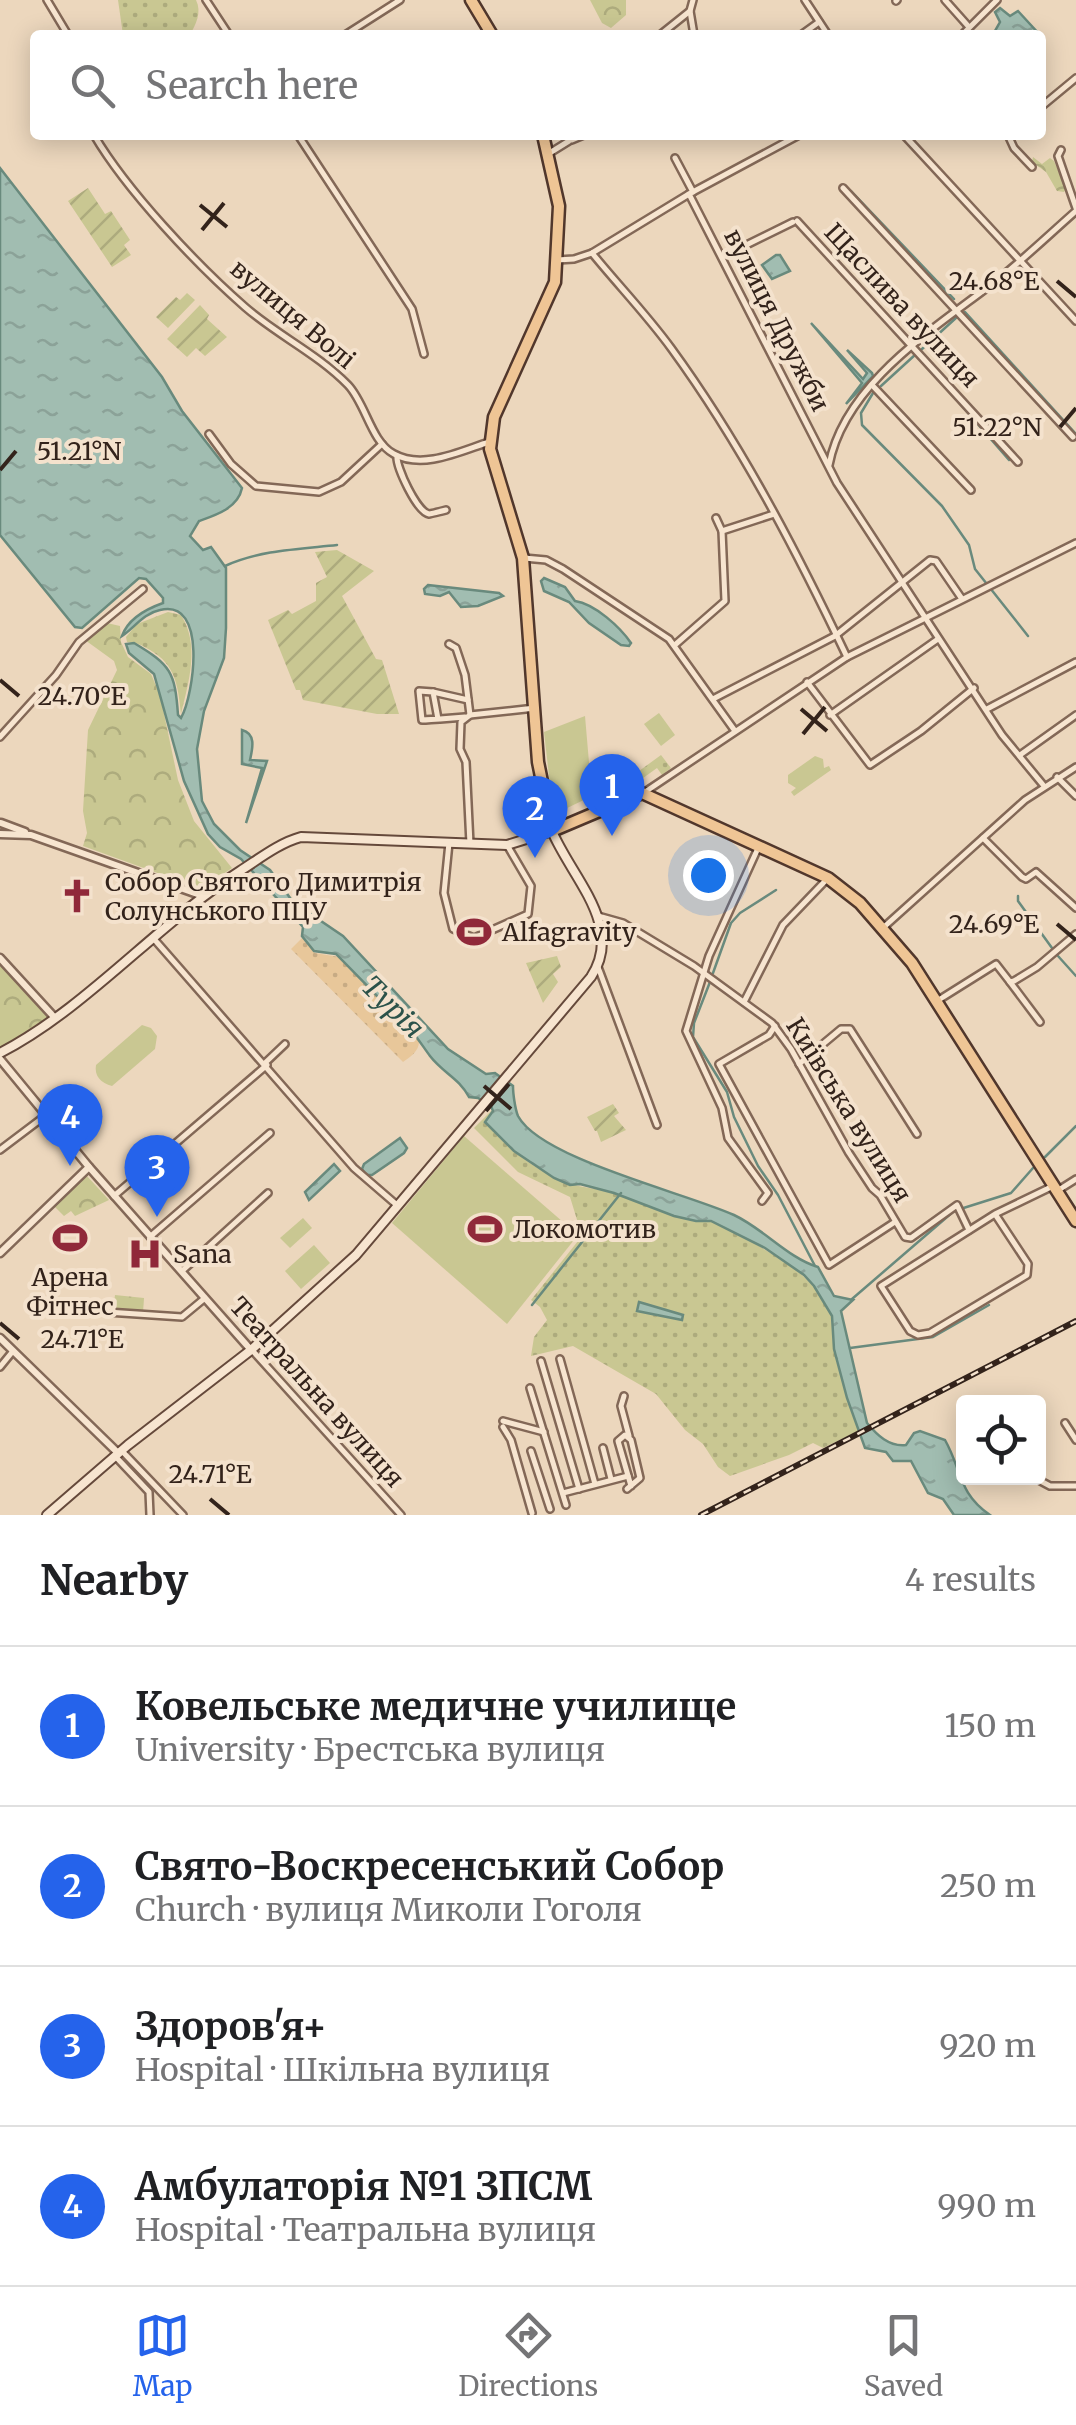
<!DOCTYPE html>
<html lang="en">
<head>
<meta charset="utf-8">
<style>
	:root { --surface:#fff; --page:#f2f2f2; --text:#202124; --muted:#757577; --line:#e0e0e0; --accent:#2563eb }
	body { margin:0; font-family:Merriweather,serif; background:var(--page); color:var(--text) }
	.controls { position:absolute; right:30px; bottom:30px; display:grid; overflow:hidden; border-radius:10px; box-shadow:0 5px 25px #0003 }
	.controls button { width:90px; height:90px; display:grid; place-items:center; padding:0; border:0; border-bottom:2px solid var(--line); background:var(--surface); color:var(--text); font:50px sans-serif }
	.you { position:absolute; left:708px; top:875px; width:35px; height:35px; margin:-25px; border:8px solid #fff; border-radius:50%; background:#1a73e8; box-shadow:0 0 0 15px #1a73e833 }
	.badge { display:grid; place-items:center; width:65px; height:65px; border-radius:50%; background:var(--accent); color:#fff; font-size:32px; font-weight:700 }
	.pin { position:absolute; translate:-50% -82px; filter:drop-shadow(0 2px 5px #0008) }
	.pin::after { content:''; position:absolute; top:52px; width:35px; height:30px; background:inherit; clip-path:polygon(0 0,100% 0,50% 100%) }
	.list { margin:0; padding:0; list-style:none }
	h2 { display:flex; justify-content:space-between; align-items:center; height:130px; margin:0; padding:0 40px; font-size:42px }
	h2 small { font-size:32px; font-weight:400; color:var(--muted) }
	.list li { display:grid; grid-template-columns:65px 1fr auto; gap:30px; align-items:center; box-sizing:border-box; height:160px; padding:0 40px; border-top:2px solid var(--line) }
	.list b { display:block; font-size:38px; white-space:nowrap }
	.list p { margin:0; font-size:32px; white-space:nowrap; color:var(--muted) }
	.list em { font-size:32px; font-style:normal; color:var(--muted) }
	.icon { flex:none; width:55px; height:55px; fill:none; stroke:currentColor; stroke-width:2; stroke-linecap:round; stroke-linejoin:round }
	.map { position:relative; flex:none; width:1076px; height:1515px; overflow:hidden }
	.search { position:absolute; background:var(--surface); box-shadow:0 5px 25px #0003; left:30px; right:30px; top:30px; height:110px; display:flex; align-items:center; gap:25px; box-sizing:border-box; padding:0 35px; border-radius:10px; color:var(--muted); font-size:38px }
	.sheet { height:770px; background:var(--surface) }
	nav { display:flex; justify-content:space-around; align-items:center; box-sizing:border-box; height:140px; border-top:2px solid var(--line); background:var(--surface); font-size:28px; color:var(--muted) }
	nav a { display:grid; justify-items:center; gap:5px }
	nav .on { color:var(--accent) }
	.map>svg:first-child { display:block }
	.grass { fill:url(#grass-dots) }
	.forest { fill:url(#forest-crowns) }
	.sand { fill:url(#sand-dots) }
	.garden { fill:url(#garden-furrows) }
	.pitch { fill:#c9c792 }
	.water { fill:url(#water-ripples); stroke:#698a7d; stroke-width:2.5 }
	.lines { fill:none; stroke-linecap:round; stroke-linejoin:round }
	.stream { stroke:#698a7d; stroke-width:2.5 }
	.minor-casing { stroke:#836857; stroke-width:10 }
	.tertiary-casing { stroke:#836857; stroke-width:11 }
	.secondary-casing { stroke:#65493b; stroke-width:12 }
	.primary-casing { stroke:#51372c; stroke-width:15 }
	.minor { stroke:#f7e5d0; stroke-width:5 }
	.tertiary { stroke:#f7e5d0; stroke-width:6 }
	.secondary { stroke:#f7e5d0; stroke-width:8 }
	.primary { stroke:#efc595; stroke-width:10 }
	.rail-casing { stroke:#33231b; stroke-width:6 }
	.rail { stroke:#f4e2cd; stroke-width:2.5; stroke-dasharray:8; stroke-linecap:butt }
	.ticks { fill:none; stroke:#33231b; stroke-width:4 }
	.labels { text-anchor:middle; stroke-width:8; stroke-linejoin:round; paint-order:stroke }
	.street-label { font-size:25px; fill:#33231b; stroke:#f4e2cd }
	.poi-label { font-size:25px; fill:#33231b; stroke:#f4e2cd; text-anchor:start }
	.water-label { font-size:28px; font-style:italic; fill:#2b524a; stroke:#f4e2cd }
	.ticks-label { font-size:25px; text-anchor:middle; fill:#33231b; stroke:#f4e2cd; stroke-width:8; stroke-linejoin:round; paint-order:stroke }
</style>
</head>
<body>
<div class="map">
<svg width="1076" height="1515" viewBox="0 0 1076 1515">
	<defs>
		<pattern id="grass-dots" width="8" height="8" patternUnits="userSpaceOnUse" patternTransform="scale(2.5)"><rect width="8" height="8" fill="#c9c792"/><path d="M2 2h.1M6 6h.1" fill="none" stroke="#adab7d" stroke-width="1.8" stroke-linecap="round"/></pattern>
		<pattern id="forest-crowns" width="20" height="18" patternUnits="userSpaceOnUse" patternTransform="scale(2.5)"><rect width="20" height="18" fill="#c9c792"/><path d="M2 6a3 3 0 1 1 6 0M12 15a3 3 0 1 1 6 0" fill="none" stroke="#adab7d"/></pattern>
		<pattern id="sand-dots" width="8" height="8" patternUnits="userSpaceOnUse" patternTransform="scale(2.5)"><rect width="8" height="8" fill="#e8c79a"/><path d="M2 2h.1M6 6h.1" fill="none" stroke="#c7ab84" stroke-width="1.8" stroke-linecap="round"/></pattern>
		<pattern id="garden-furrows" width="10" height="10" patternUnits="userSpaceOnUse" patternTransform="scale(2.5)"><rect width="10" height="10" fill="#c9c792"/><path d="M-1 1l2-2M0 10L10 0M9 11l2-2" fill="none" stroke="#adab7d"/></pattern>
		<pattern id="water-ripples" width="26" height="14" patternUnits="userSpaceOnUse" patternTransform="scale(2.5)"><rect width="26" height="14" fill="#a1bdb1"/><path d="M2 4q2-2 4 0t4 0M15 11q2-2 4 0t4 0" fill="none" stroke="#8ba298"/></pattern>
	</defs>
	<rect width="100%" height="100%" fill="#ecd7bd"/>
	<g class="grass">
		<path d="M 118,0 L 196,0 C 202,12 196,24 190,35 L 123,35 Z"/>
		<path d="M 168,612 L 181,615 C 200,645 189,681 181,714 C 178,686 176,665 150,650 C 141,645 137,642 127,642 L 126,637 L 137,624 Z"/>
		<polygon points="661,755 671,768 662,775 657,768 639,781 643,788 630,791 624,782"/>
		<path d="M 493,1109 L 485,1122 C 504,1145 530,1166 557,1179 C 575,1188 597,1188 616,1193 C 636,1199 653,1210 673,1216 C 686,1220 698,1218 711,1221 C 723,1223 735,1232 745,1238 C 777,1257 808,1272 827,1305 C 835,1319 831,1334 834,1350 C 839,1378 852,1403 860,1430 L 823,1448 L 813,1443 L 789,1455 L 730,1476 L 718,1467 L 703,1444 L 685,1430 L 656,1394 L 573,1346 L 531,1356 L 534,1337 L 547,1320 L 540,1307 L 531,1300 L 582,1236 L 570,1197 L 518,1172 L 474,1128 Z"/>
	</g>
	<g class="forest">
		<polygon points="590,0 626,0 626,15 611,28 602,23"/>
		<polygon points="1033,157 1042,164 1050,158 1054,161 1066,189 1064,192 1057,191 1046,172 1032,162"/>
		<polygon points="107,623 120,626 121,642 128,657 151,674 160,695 178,780 194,821 232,868 204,887 196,887 83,846 87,833 83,811 88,730 117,670 114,661 85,640"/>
		<polygon points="0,962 50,1016 0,1048"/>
		<polygon points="86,1175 109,1200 75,1216 71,1211 64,1216 54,1206"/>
		<polygon points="115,1295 144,1298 143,1313 113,1310"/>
	</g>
	<path class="sand" d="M 302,938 L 315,953 L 339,957 L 381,1001 L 384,1011 L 394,1014 L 419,1040 C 420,1050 411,1057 403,1062 L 291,949 Z"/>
	<g class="garden">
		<polygon points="88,188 105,214 111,211 130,240 124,245 131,255 112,267 68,201"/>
		<polygon points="187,293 195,300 168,328 156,317 176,297 180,300"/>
		<polygon points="200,305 209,315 207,319 227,337 205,356 196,348 187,357 167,339"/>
		<polygon points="337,550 374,571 342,596 376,659 382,660 399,714 377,714 303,700 300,690 296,690 268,620 288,610 292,614 316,601 316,583 327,577 315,552"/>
		<polygon points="557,956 561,967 553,974 558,982 543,1003 526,963"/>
		<polygon points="613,1104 619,1113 614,1116 626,1130 601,1142 597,1131 595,1131 587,1117"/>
	</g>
	<g class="pitch">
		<polygon points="659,713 675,735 661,746 644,724"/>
		<polygon points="585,716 590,774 600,773 601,791 592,792 592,796 561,811 551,793 544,732"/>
		<polygon points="815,756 823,759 824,768 829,766 831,770 794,796 791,792 796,788 788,783 788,775"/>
		<path d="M 142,1025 L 151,1028 L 157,1036 L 155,1049 L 112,1086 C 101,1083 94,1076 96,1065 Z"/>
		<polygon points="464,1136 578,1235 507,1324 392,1223"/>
		<polygon points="303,1218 312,1228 290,1248 280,1238"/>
		<polygon points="314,1245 330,1263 301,1289 285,1271"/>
	</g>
	<g class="water">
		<polygon points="1000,8 1010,16 1018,11 1040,35 998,35 995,31 1000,22 995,12"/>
		<path d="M 0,168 L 162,377 L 182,411 L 242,488 C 238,508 216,515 199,521 L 190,536 L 203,550 L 211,547 L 226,568 L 226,628 L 224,658 L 204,711 L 197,749 L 202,801 L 214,824 L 240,850 L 270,870 L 293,902 L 343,936 L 448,1049 L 486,1074 L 495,1073 L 513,1086 C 513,1093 515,1109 518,1116 C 541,1159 686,1193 734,1215 C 764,1229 788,1258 818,1267 L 834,1296 L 853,1300 L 841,1311 L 867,1423 C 877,1435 889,1447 906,1445 L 914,1433 L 920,1431 L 945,1440 C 962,1470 958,1493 990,1515 L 954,1515 L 943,1499 L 928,1493 L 911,1461 L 893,1461 L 886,1452 L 865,1448 L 847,1398 L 834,1349 L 832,1316 L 814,1286 L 804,1275 L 765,1248 L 711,1221 L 696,1221 L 674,1216 L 614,1193 L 580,1184 L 570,1185 L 554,1178 L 514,1151 L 485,1122 L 493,1111 L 491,1106 L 478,1098 L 469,1097 C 459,1078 443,1073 430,1056 C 418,1040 404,1015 385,1010 L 382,1001 L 336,954 L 314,951 L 302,936 L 303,927 L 241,859 L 220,847 L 208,834 L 184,781 L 154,674 L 129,653 L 126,644 L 134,643 C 171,665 175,672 178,715 L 181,718 C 194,695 208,598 160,610 C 144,613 134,628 122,636 C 128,619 146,609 163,603 L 163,598 L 146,579 L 139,578 L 82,628 L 75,627 L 0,535 Z"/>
		<polygon points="776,255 780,255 790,271 772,279 762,265"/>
		<polygon points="811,323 863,379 867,373 847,350 872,373 873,376 846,404 862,383"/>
		<path d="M 544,578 L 565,587 L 575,601 C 595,604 620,627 631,643 L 629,646 L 621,645 L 589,623 L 569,602 L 544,591 L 541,581 Z"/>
		<polygon points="428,585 499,593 503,596 478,606 461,607 449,592 440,596 425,594 424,589"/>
		<path d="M 242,730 C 257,734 252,750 250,760 L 267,761 L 246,823 L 262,768 L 242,764 Z"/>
		<polygon points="400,1138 407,1148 404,1153 372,1175 366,1175 362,1169 364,1164"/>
		<polygon points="334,1164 340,1171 309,1200 305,1192"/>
		<polygon points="639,1302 683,1315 682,1320 637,1311"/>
	</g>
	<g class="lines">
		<g class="stream">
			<polyline points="851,191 954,299"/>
			<polyline points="965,312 1076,434"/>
			<polyline points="922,349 957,317"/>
			<polyline points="935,375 1009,460"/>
			<polyline points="881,386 916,354"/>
			<polyline points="873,393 861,413 862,425 942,506 969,545 975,569 1028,636"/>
			<path d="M 225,566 C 260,550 300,549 337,545"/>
			<polyline points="1018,896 1018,901 1052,948"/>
			<polyline points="1058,956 1076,976"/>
			<polyline points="713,973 731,923 740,913 776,890"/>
			<polyline points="710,982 694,1023 693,1037 727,1092 734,1117 758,1166 778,1195 815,1266"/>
			<polyline points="1045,1157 1076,1126"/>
			<polyline points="852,1299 954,1211 1011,1193 1033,1168"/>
			<polyline points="532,1305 621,1193"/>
			<polyline points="850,1348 933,1337 989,1305"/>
		</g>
		<g class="minor-casing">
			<g id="minor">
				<polyline points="47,0 68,35"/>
				<polyline points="206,0 229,35"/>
				<polyline points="805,0 828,35"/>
				<polyline points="945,0 969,27"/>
				<polyline points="896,1 897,0"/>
				<polyline points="690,11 694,35"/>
				<polyline points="345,35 400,0"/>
				<polyline points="660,35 690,11 693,0"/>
				<polyline points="801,35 819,22"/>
				<polyline points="962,35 997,0"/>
				<polyline points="1041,107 1076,78"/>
				<path d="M 94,135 C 127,191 196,264 245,307 C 277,335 318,354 348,385 C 366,404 371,442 394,454 C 423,470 461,451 489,442"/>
				<polyline points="298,135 412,309 424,354"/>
				<polyline points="904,135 1076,321"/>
				<polyline points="1008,135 1014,148 1032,167"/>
				<polyline points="572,140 584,135"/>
				<polyline points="1061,150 1058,156 1076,208"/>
				<polyline points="548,154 569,141 572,135"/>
				<polyline points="675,158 693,192"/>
				<polyline points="843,188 1073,437"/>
				<polyline points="689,194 837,483 1002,735 1044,786"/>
				<polyline points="797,221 1018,462"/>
				<path d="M 592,253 C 618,285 647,315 671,348 C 741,444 796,550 847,657"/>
				<polyline points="722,257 793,222"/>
				<polyline points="557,260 574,259 592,253 689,194 799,135"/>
				<polyline points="872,385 971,490"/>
				<polyline points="209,434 231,464 256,486 319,492 341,482 382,444"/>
				<path d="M 397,456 C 396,467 417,512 429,514 C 430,514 446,510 446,510"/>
				<path d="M 829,465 C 845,381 939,326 1001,277 C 1027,256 1051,233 1076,211"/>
				<polyline points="716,518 722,531"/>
				<polyline points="524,558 546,560 563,569 669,639 735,731"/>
				<polyline points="449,644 456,648 465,675 470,715"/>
				<polyline points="676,644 725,601 722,531 774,514"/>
				<polyline points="807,682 870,765 921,731 974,688"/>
				<polyline points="433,692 468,700"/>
				<polyline points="713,699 835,636 930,560 936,561 962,599"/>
				<polyline points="987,709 1076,662"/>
				<polyline points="830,715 938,639"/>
				<path d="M 438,719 L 433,692 L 419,691 L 422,720 C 428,720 434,719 440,719 L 465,717"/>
				<polyline points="0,737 56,675 79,642 143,589"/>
				<polyline points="1020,755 1076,715"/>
				<polyline points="1057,777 1076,796"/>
				<polyline points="645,792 847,657 1076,543"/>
				<polyline points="983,838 1022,877 1026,879 1036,872 1076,908"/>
				<polyline points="449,843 444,893 453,929 474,938 528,914 531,886 507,845"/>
				<polyline points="470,844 466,762 460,749 461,722 470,715 535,708"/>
				<polyline points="759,846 709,956 686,1031 722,1108 728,1138 768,1193 762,1201"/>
				<polyline points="598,916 623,923 694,966 772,1023 791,1049 849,1153 872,1188 880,1195 905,1237 911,1238 957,1205 969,1230"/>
				<polyline points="884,927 1025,800 1076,767"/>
				<polyline points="154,939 354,1168 398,1206"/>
				<polyline points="598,967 657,1125"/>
				<polyline points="1010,982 1040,1022"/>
				<polyline points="937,1001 996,964 1010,982 1014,981 1037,967 1076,934"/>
				<polyline points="744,1002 783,925 828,878"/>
				<polyline points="775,1026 769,1035 719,1064 829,1265 895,1222"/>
				<polyline points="265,1063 285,1044"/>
				<polyline points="799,1064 841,1029 850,1029 917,1134"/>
				<polyline points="0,1150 45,1116"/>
				<polyline points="1057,1191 1076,1179"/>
				<polyline points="114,1196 267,1065"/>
				<polyline points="995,1214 1028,1264 1027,1275 930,1333 918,1335 910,1331 881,1286 995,1214 1051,1187"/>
				<polyline points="151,1236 270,1133"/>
				<polyline points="182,1271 268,1193"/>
				<polyline points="107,1312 182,1317 205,1298"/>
				<polyline points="252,1350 401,1515"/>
				<polyline points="560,1359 595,1484"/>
				<polyline points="541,1361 579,1489"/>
				<polyline points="0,1367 13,1351"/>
				<polyline points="530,1388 566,1505"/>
				<polyline points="624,1396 621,1406 629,1436"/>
				<polyline points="503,1421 544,1432"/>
				<polyline points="1065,1423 1076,1440"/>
				<polyline points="503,1427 511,1440 532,1513"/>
				<polyline points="603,1448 611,1479"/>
				<polyline points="121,1450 183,1515"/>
				<polyline points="531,1451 550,1509"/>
				<polyline points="115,1456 149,1492 150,1515"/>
				<polyline points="1035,1478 1050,1486 1076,1486"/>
				<polyline points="627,1489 640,1478 631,1440 625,1435 618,1441 631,1486"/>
				<polyline points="563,1493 628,1476"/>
			</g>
		</g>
		<g class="tertiary-casing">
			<g id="tertiary">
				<polyline points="1,823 25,832"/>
				<polyline points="0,834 31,835 203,896"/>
				<polyline points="0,958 55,1018"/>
				<polyline points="0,1059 89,1167 251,1350"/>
				<polyline points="0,1253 89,1167"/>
				<polyline points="0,1338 118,1453"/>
			</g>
		</g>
		<g class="secondary-casing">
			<path id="secondary" d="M 0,1053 C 87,1008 157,924 240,871 C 259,859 279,843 301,837 L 507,845 L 552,831 C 571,877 625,926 591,977 L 356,1255 L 251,1350 L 128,1445 L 47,1515"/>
		</g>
		<g class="primary-casing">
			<g id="primary">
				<polyline points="471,0 492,35"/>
				<polyline points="543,135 559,206 555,282 494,417 490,449 523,558 538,762 552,831 642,793 828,878 860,903 912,963 1076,1221"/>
			</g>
		</g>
		<use href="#minor" class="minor"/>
		<use href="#tertiary" class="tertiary"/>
		<use href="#secondary" class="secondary"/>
		<use href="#primary" class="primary"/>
		<g class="rail-casing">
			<polyline id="rail" points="701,1515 1076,1321"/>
		</g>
		<use href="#rail" class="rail"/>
	</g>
	<path class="ticks" d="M 200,205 L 227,227M 202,230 L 224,203M 1057,281 L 1076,297M 1060,427 L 1076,408M 0,470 L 16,451M 0,680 L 19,696M 801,709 L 827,731M 803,734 L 825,707M 1057,924 L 1076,940M 484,1086 L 511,1109M 486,1111 L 509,1084M 0,1323 L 19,1339M 210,1499 L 229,1515"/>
	<defs>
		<g id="church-bare" transform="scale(2.7)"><path d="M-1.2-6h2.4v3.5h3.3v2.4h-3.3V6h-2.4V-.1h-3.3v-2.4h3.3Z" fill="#90293a" stroke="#f4e2cd" stroke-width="2.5" paint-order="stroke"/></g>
		<g id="stadium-bare" transform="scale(2.7)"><path d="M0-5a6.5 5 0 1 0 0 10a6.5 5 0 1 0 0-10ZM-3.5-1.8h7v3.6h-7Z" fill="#90293a" stroke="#f4e2cd" stroke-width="2.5" paint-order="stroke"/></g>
		<g id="hospital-bare" transform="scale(2.7)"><path d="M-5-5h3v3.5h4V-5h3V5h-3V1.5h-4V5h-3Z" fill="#90293a" stroke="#f4e2cd" stroke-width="2.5" paint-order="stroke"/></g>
	</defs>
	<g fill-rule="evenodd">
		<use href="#church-bare" x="77" y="896"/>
		<use href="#stadium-bare" x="474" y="932"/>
		<use href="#stadium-bare" x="485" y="1229"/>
		<use href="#stadium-bare" x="70" y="1238"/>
		<use href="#hospital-bare" x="145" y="1254"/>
	</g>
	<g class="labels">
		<g class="street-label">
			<text transform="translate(902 305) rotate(47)" y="9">Щаслива вулиця</text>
			<text transform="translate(293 314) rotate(40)" y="9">вулиця Волі</text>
			<text transform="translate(777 320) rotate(63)" y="9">вулиця Дружби</text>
			<text transform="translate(849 1110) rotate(58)" y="9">Київська вулиця</text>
			<text transform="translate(317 1392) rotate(48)" y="9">Театральна вулиця</text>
		</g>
		<g class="poi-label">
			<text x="105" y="891">Собор Святого Димитрія<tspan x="105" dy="29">Солунського ПЦУ</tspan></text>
			<text x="502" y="941">Alfagravity</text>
			<text x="513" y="1238">Локомотив</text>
			<text x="173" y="1263">Sana</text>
			<text x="70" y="1286" text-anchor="middle">Арена<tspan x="70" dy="29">Фітнес</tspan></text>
		</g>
		<g class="water-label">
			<text transform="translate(393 1007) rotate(45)" y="10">Турія</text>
		</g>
	</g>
	<g class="ticks-label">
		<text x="994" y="290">24.68°E</text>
		<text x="997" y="436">51.22°N</text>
		<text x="79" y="460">51.21°N</text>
		<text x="82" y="705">24.70°E</text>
		<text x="994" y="933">24.69°E</text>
		<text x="82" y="1348">24.71°E</text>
		<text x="210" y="1483">24.71°E</text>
	</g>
</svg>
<div class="controls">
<button><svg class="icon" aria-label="locate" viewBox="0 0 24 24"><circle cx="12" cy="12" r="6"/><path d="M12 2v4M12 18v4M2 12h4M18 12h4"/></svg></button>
</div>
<div class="you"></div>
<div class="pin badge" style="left:612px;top:836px">1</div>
<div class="pin badge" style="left:535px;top:858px">2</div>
<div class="pin badge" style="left:157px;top:1217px">3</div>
<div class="pin badge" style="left:70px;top:1166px">4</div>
<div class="search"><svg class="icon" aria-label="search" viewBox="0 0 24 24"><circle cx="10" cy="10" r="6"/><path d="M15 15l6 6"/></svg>Search here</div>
</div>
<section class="sheet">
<h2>Nearby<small>4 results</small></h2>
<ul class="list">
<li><span class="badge">1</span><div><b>Ковельське медичне училище</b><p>University · Брестська вулиця</p></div><em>150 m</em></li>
<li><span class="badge">2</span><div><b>Свято-Воскресенський Собор</b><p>Church · вулиця Миколи Гоголя</p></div><em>250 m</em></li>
<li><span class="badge">3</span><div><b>Здоров'я+</b><p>Hospital · Шкільна вулиця</p></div><em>920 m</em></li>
<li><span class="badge">4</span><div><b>Амбулаторія №1 ЗПСМ</b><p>Hospital · Театральна вулиця</p></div><em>990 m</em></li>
</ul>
</section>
<nav>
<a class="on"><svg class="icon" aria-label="map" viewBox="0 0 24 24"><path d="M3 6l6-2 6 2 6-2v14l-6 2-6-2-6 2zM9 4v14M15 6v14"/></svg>Map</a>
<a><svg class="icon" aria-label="directions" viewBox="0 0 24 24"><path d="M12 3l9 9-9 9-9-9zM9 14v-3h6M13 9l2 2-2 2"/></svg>Directions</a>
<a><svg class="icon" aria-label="saved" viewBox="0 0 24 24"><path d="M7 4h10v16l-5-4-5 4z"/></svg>Saved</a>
</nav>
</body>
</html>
